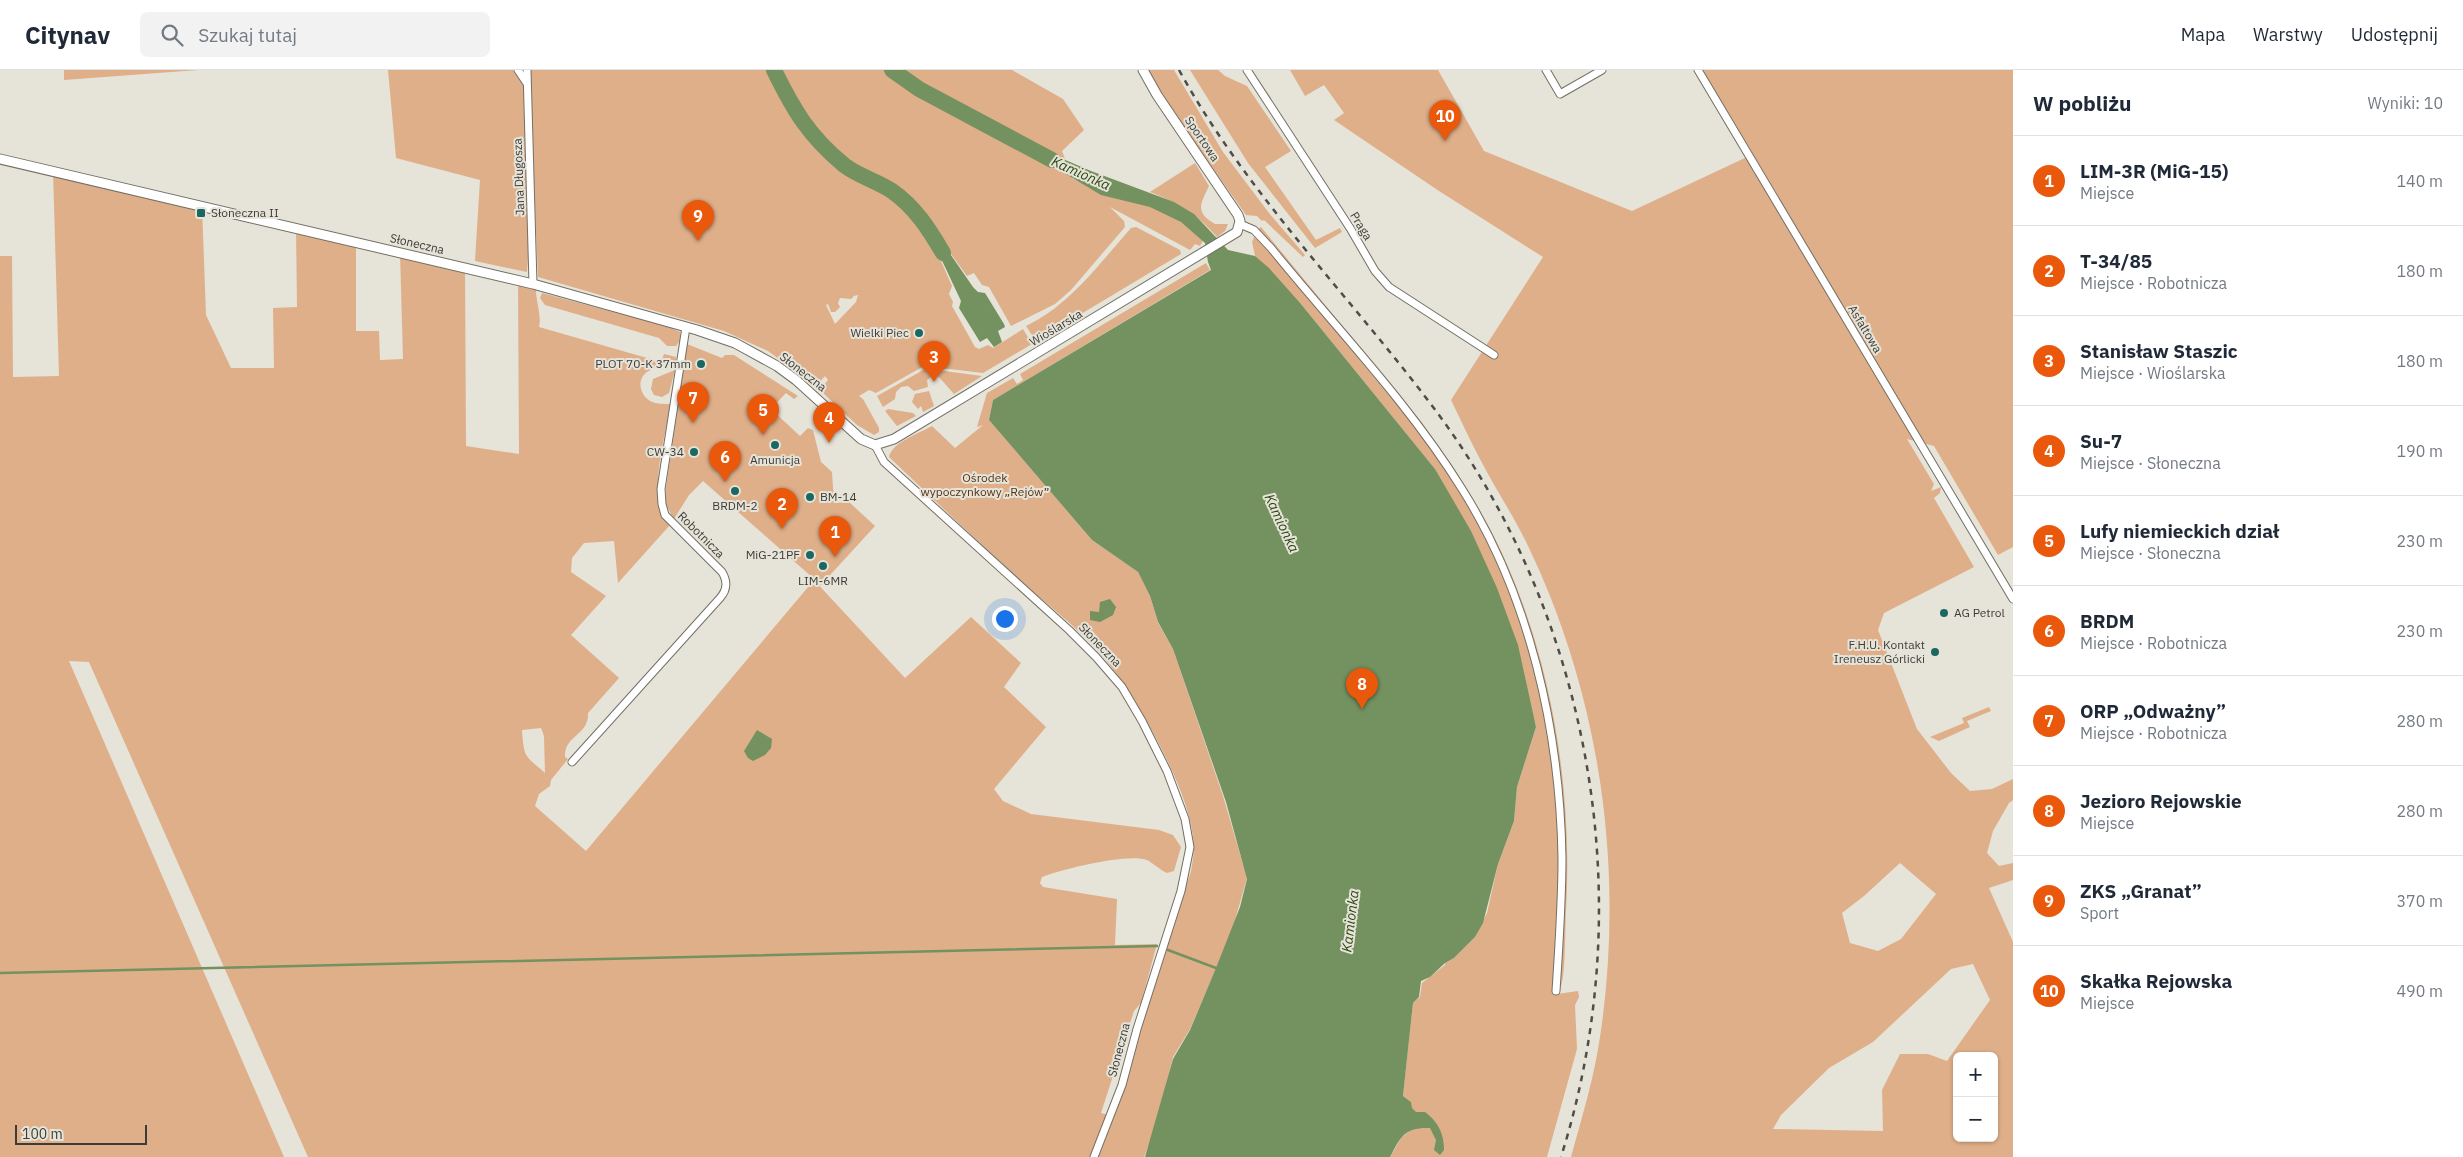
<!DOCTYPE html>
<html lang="pl">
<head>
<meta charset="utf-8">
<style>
	:root { --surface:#fff; --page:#f2f2f3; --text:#1f2937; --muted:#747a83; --line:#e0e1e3; --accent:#ea580c }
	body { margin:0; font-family:"IBM Plex Sans",sans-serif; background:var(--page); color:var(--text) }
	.controls { position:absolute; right:15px; bottom:15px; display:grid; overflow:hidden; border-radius:8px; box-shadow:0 1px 4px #0004 }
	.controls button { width:45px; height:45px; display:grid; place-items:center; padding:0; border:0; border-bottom:1px solid var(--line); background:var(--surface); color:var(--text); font:25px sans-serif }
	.scale { position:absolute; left:15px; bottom:12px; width:132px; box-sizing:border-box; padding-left:5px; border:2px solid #3d3c38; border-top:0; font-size:14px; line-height:18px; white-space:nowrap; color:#3d3c38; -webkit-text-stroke:4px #e6e3d8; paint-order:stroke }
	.you { position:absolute; left:1004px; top:548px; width:18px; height:18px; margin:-12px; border:4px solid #fff; border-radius:50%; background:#1a73e8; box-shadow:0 0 0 8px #1a73e833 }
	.badge { display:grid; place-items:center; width:32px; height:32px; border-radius:50%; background:var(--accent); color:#fff; font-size:16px; font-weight:700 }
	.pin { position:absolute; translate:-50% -41px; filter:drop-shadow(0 1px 2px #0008) }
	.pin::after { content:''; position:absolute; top:26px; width:18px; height:15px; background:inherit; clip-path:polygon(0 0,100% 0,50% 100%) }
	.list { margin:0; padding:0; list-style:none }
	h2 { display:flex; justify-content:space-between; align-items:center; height:65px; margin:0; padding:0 20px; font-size:21px }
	h2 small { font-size:16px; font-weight:400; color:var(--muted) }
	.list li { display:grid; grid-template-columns:32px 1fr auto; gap:15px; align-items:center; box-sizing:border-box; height:90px; padding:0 20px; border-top:1px solid var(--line) }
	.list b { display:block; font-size:19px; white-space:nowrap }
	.list p { margin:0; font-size:16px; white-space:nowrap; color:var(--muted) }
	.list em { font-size:16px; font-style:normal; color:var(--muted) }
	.icon { flex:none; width:28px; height:28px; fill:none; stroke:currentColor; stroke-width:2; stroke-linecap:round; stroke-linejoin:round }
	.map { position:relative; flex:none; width:2013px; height:1087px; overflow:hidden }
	header { display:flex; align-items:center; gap:30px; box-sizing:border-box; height:70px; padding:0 25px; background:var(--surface); border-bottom:1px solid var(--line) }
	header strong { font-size:24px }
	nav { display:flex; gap:28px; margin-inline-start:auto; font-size:18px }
	.search { width:350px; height:45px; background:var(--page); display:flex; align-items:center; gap:12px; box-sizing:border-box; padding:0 18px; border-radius:8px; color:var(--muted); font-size:19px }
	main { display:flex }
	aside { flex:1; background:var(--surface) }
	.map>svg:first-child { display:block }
	.green { fill:#dfaf89; fill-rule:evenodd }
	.water { fill:#749160 }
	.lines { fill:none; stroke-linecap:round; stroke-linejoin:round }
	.stream { stroke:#749160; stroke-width:2.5 }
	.river { stroke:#749160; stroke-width:16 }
	.minor-casing { stroke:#726f65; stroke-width:9 }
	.tertiary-casing { stroke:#726f65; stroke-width:11 }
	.minor { stroke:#fff; stroke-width:7 }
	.tertiary { stroke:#fff; stroke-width:9 }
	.rail { stroke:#4e4d48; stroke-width:2.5; stroke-dasharray:6 6; stroke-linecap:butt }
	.poi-dot { fill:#1b6762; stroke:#e6e3d8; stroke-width:2 }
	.labels { text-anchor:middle; stroke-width:4; stroke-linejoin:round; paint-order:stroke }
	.street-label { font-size:12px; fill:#3d3c38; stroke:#e6e3d8 }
	.poi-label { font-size:12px; fill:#3d3c38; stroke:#e6e3d8; text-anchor:end }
	.park-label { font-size:12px; fill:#553315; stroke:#e6e3d8 }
	.water-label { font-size:14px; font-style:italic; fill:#2a4711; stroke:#e6e3d8 }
</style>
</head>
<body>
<header>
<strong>Citynav</strong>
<div class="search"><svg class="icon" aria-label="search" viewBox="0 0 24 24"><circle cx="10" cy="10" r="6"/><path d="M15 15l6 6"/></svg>Szukaj tutaj</div>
<nav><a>Mapa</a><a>Warstwy</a><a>Udostępnij</a></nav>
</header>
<main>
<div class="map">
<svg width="2013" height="1087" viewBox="0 0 2013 1087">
	<rect width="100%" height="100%" fill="#e6e3d8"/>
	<g class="green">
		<polygon points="64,0 198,0 64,10"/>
		<polygon points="388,0 513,0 523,15 524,21 529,175 527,202 475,191 480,110 396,88"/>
		<path d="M 529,0 L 1012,0 L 1063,29 L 1084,60 L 1062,81 L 1073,109 L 1165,140 L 1204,169 L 1200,176 L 1195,174 L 1190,180 L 1110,137 L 1124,151 L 1125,157 L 1071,220 L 1055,234 L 1011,256 L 989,217 L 982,215 L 974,203 L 967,206 L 935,162 L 930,166 L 952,216 L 949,224 L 953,232 L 952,236 L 975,277 L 979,279 L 988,275 L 993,278 L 1023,259 L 1032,274 L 983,303 L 924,296 L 876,323 L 869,320 L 859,326 L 863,329 L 879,358 L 879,362 L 874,365 L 857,355 L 822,322 L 820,320 L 828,310 L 825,306 L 816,316 L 768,281 L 724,261 L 538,207 ZM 858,225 L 856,232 L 835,254 L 826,235 L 828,234 L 831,242 L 835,242 L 840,237 L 838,233 L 840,228 L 851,229 L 854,226 Z"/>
		<polygon points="1147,0 1174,0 1223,82 1269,143 1305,185 1303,187 1264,150 1262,151 1257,146 1246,145 1178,49"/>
		<polygon points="1190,0 1218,0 1225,6 1247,16 1291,81 1265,97 1316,170 1340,158 1342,162 1315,178 1248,93"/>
		<path d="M 1290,0 L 1438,0 L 1484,81 L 1632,141 L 1747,87 L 1696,0 L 2013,0 L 2013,477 L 1998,485 L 1934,376 L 1907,369 L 1934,414 L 1931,421 L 1941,417 L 1940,423 L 1934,428 L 1974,497 L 1884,543 L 1878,560 L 1917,659 L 1951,703 L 1970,721 L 1992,719 L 2013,709 L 2013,730 L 2009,733 L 1993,761 L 1987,783 L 1999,796 L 2013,793 L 2013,810 L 1989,818 L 2013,872 L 2013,1087 L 1571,1087 C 1582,1047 1594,1008 1600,967 C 1625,802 1601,629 1529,478 C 1515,448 1496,420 1481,391 C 1470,371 1461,350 1451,330 L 1543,187 L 1439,121 L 1334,50 L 1344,43 L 1324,15 L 1305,26 ZM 1900,793 L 1936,824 L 1901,869 L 1878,881 L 1850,873 L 1842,843 L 1864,826 ZM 1973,894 L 1990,930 L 1947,991 L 1928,984 L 1900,984 L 1882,1020 L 1883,1061 L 1773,1059 L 1781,1045 L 1829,998 L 1873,972 L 1951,899 ZM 1957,986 L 1994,986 L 1994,1068 L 1957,1068 Z"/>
		<path d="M 1195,93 L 1209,116 C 1201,133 1194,142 1215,154 L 1228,154 L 1225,161 L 1217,167 C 1197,144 1178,133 1150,122 Z"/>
		<path d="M 53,101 L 202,136 L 206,245 L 231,298 L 274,298 L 273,238 L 297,237 L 296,158 L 356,172 L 356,261 L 379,261 L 380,290 L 403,289 L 400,182 L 465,197 L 466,376 L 519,384 L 518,211 L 536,216 C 535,230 542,245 539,257 L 661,292 L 664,284 L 676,287 L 676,291 C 666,294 655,297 647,302 C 636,310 640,325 650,331 C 656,334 663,334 670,334 C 666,369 645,427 670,455 L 618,513 L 614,471 L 584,473 L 572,488 L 571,502 L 606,526 L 571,565 L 619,608 L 588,643 C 589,666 564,665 565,687 L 568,689 L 551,710 L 550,716 L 539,724 L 535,736 L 586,781 L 814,510 L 905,608 L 971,547 L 1021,593 L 1004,617 L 1046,657 L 994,719 L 1003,731 L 1031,744 L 1159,760 L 1173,765 L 1181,777 L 1174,801 L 1167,803 C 1160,800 1153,793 1147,790 C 1127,783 1063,799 1042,807 L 1040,813 L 1043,817 L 1117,829 L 1115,875 L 1157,874 L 1141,933 L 1134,941 L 1101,1043 L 1113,1046 L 1191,801 C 1193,789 1195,779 1193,767 C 1188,717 1134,621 1100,583 C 1076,556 1045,533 1019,509 C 975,469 932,428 889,387 C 892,372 920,363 932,356 L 955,378 L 983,355 L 977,357 L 987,323 L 1013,308 L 1017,314 L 1023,310 L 1020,304 L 1206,193 L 1210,200 L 993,330 L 989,350 L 1092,470 L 1138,502 L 1150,526 L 1158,553 L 1173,579 L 1223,726 L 1247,808 L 1231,864 L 1190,959 L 1173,987 L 1155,1059 L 1144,1087 L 308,1087 L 89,592 L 69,591 L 284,1087 L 0,1087 L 0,186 L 12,186 L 13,307 L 59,306 ZM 541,658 L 544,666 L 545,703 C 525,685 524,689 522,660 Z"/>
		<path d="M 1136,157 L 1180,180 L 1181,184 L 1036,271 L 1026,256 C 1070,235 1099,194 1131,158 Z"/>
		<path d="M 1261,157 L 1419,349 C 1450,391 1479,434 1501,481 C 1552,590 1573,720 1566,840 C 1565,856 1566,908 1560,919 L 1558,919 L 1565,828 L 1564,764 L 1541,605 L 1484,451 L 1460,410 L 1417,350 L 1258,159 Z"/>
		<path d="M 1254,167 L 1262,173 C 1301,219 1339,265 1377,311 C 1396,334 1416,356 1433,380 C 1512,493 1555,631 1559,769 C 1561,819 1557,870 1554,920 L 1557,924 L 1578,921 L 1579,927 L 1575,935 L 1577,979 L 1547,1087 L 1390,1087 L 1401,1068 L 1412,1059 L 1411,1032 L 1403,1026 L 1413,933 L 1420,927 L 1422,913 L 1445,895 L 1445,893 L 1454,888 L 1475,867 L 1487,843 L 1498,794 L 1514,751 L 1517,717 L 1536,657 L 1527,621 L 1435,399 L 1301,234 L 1255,186 L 1252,172 Z"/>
		<polygon points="542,223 669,257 680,262 681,269 676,276 667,276 659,268 545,235 540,228"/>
		<polygon points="687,274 722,288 725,285 734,285 798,326 794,329 786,323 771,339 800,366 808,358 813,360 821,392 832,402 834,433 849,432 875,456 821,515 703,411 689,425 674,449 666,435 666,418"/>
		<polygon points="925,299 929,299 982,306 954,324 939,307 932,306 927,310 928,317 914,321 908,316 901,317 896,322 895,329 883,337 877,326"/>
		<polygon points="675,300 669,323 662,327 654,325 651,319 653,309"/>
		<polygon points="929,321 934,336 923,342 921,336 918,339 912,332 915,324"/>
		<polygon points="888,339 913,343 916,346 897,356 885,341"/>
		<polygon points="1989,637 1991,641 1967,651 1970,657 1939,671 1930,667 1964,653 1962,648"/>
	</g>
	<g class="water">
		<path d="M 1035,77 L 1091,101 L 1174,132 L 1194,144 L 1228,180 L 1255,186 L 1269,198 L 1301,234 L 1435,399 L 1471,461 L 1497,518 L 1518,575 L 1536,657 L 1517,717 L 1514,751 L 1498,794 L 1483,853 L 1475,867 L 1454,888 L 1445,893 L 1430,907 L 1421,911 L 1419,927 L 1413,933 L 1403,1026 L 1411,1032 L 1412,1038 L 1416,1042 L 1425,1042 C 1438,1052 1444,1063 1444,1080 L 1440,1085 L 1434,1080 L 1436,1070 L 1430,1058 C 1405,1057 1401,1066 1390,1087 L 1145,1087 L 1173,989 L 1190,960 L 1216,898 L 1240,837 L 1247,809 L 1226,732 L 1173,579 L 1158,552 L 1150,526 L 1138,502 L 1092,470 L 989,350 L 993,330 L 1211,200 L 1208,192 L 1205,173 L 1181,152 L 1150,137 L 1101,125 L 1031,83 Z"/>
		<polygon points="935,162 973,217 978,222 985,223 1004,254 1005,257 998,261 1002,272 994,277 987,268 980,272 959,238 961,231 930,165"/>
		<polygon points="1110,529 1116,537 1113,545 1100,552 1090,550 1090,541 1099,542 1100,532"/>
		<polygon points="757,660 772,669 771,678 765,685 753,691 748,688 744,681"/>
	</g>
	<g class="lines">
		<g class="stream">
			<polyline points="1168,880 1216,898"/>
			<polyline points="0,903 1157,876"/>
		</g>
		<g class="river">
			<path d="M 774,0 C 794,41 809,66 844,95 C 858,106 877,111 892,121 C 915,137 929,159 943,183"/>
			<polyline points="892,0 919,19 1052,90"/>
		</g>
		<g class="minor-casing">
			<g id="minor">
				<polyline points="518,0 526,12"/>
				<polyline points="527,0 533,214"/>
				<polyline points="1247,0 1350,158 1375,201 1389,217 1494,285"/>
				<polyline points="1546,0 1560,24 1602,0"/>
				<polyline points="1698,0 2013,529"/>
				<path d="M 1240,154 L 1254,160 L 1271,178 C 1335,257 1408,332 1462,419 C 1530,527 1560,661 1562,788 C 1562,833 1559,877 1556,921"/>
				<polyline points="875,375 884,392 1069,560 1096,587 1122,617 1142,651 1167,701 1185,749 1190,777 1181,821 1137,959 1122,1015 1094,1087"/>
				<path d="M 572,692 L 720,528 C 727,520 728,512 722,502 L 665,445 L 662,434 L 661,419 L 686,257"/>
			</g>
		</g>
		<g class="tertiary-casing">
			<polyline id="tertiary" points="0,89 533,214 697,260 735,273 777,296 796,310 861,369 875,375 894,369 1237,162 1240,151 1238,145 1157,25 1143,0"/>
		</g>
		<use href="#minor" class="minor"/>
		<use href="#tertiary" class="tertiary"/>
		<path class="rail" d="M 1179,0 C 1249,127 1353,229 1439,345 C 1594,556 1640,837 1561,1087"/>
	</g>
	<g class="poi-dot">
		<rect x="196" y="138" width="10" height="10" rx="2.5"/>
		<circle cx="919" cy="263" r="5"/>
		<circle cx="701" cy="294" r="5"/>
		<circle cx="775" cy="375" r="5"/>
		<circle cx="694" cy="382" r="5"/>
		<circle cx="735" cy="421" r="5"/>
		<circle cx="810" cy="427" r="5"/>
		<circle cx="810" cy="485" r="5"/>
		<circle cx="823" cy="496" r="5"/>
		<circle cx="1944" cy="543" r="5"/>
		<circle cx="1935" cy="582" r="5"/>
	</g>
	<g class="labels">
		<g class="street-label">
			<text transform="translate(1202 69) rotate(56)" y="4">Sportowa</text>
			<text transform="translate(519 107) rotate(-92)" y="4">Jana Długosza</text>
			<text transform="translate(1361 156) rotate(59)" y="4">Praga</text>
			<text transform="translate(417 174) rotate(13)" y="4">Słoneczna</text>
			<text transform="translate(1056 258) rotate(-31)" y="4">Wioślarska</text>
			<text transform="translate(1865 259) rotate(59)" y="4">Asfaltowa</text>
			<text transform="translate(803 302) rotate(38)" y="4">Słoneczna</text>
			<text transform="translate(701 465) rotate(45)" y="4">Robotnicza</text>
			<text transform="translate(1100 575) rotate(46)" y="4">Słoneczna</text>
			<text transform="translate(1119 980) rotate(-75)" y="4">Słoneczna</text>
		</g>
		<g class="poi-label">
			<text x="211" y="147" text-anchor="start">Słoneczna II</text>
			<text x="909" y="267">Wielki Piec</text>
			<text x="691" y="298">PLOT 70-K 37mm</text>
			<text x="684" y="386">CW-34</text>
			<text x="775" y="394" text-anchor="middle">Amunicja</text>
			<text x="820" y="431" text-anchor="start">BM-14</text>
			<text x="735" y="440" text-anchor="middle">BRDM-2</text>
			<text x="800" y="489">MiG-21PF</text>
			<text x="823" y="515" text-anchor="middle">LIM-6MR</text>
			<text x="1954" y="547" text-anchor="start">AG Petrol</text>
			<text x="1925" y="579">F.H.U. Kontakt<tspan x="1925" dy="14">Ireneusz Górlicki</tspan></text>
		</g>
		<g class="park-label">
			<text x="985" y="412">Ośrodek<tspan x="985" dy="14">wypoczynkowy „Rejów”</tspan></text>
		</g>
		<g class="water-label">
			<text transform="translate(1081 103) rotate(24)" y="5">Kamionka</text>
			<text transform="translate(1282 453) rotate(65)" y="5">Kamionka</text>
			<text transform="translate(1350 851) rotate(-83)" y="5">Kamionka</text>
		</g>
	</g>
</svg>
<div class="controls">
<button>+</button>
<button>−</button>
</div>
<div class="scale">100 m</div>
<div class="you"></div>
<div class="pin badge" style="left:835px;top:487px">1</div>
<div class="pin badge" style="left:782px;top:459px">2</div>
<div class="pin badge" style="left:934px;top:312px">3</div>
<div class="pin badge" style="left:829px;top:373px">4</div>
<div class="pin badge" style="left:763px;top:365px">5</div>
<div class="pin badge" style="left:725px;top:412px">6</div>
<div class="pin badge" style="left:693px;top:353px">7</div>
<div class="pin badge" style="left:1362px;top:639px">8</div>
<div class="pin badge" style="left:698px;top:171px">9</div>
<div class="pin badge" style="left:1445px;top:71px">10</div>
</div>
<aside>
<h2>W pobliżu<small>Wyniki: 10</small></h2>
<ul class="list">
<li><span class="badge">1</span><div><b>LIM-3R (MiG-15)</b><p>Miejsce</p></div><em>140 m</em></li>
<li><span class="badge">2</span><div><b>T-34/85</b><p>Miejsce · Robotnicza</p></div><em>180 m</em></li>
<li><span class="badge">3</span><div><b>Stanisław Staszic</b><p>Miejsce · Wioślarska</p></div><em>180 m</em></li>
<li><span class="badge">4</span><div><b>Su-7</b><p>Miejsce · Słoneczna</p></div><em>190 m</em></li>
<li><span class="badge">5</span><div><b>Lufy niemieckich dział</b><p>Miejsce · Słoneczna</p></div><em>230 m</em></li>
<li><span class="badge">6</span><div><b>BRDM</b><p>Miejsce · Robotnicza</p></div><em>230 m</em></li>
<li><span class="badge">7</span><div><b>ORP „Odważny”</b><p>Miejsce · Robotnicza</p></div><em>280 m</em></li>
<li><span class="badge">8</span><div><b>Jezioro Rejowskie</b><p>Miejsce</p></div><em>280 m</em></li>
<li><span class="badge">9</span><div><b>ZKS „Granat”</b><p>Sport</p></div><em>370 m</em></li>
<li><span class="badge">10</span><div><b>Skałka Rejowska</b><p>Miejsce</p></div><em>490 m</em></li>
</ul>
</aside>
</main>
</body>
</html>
